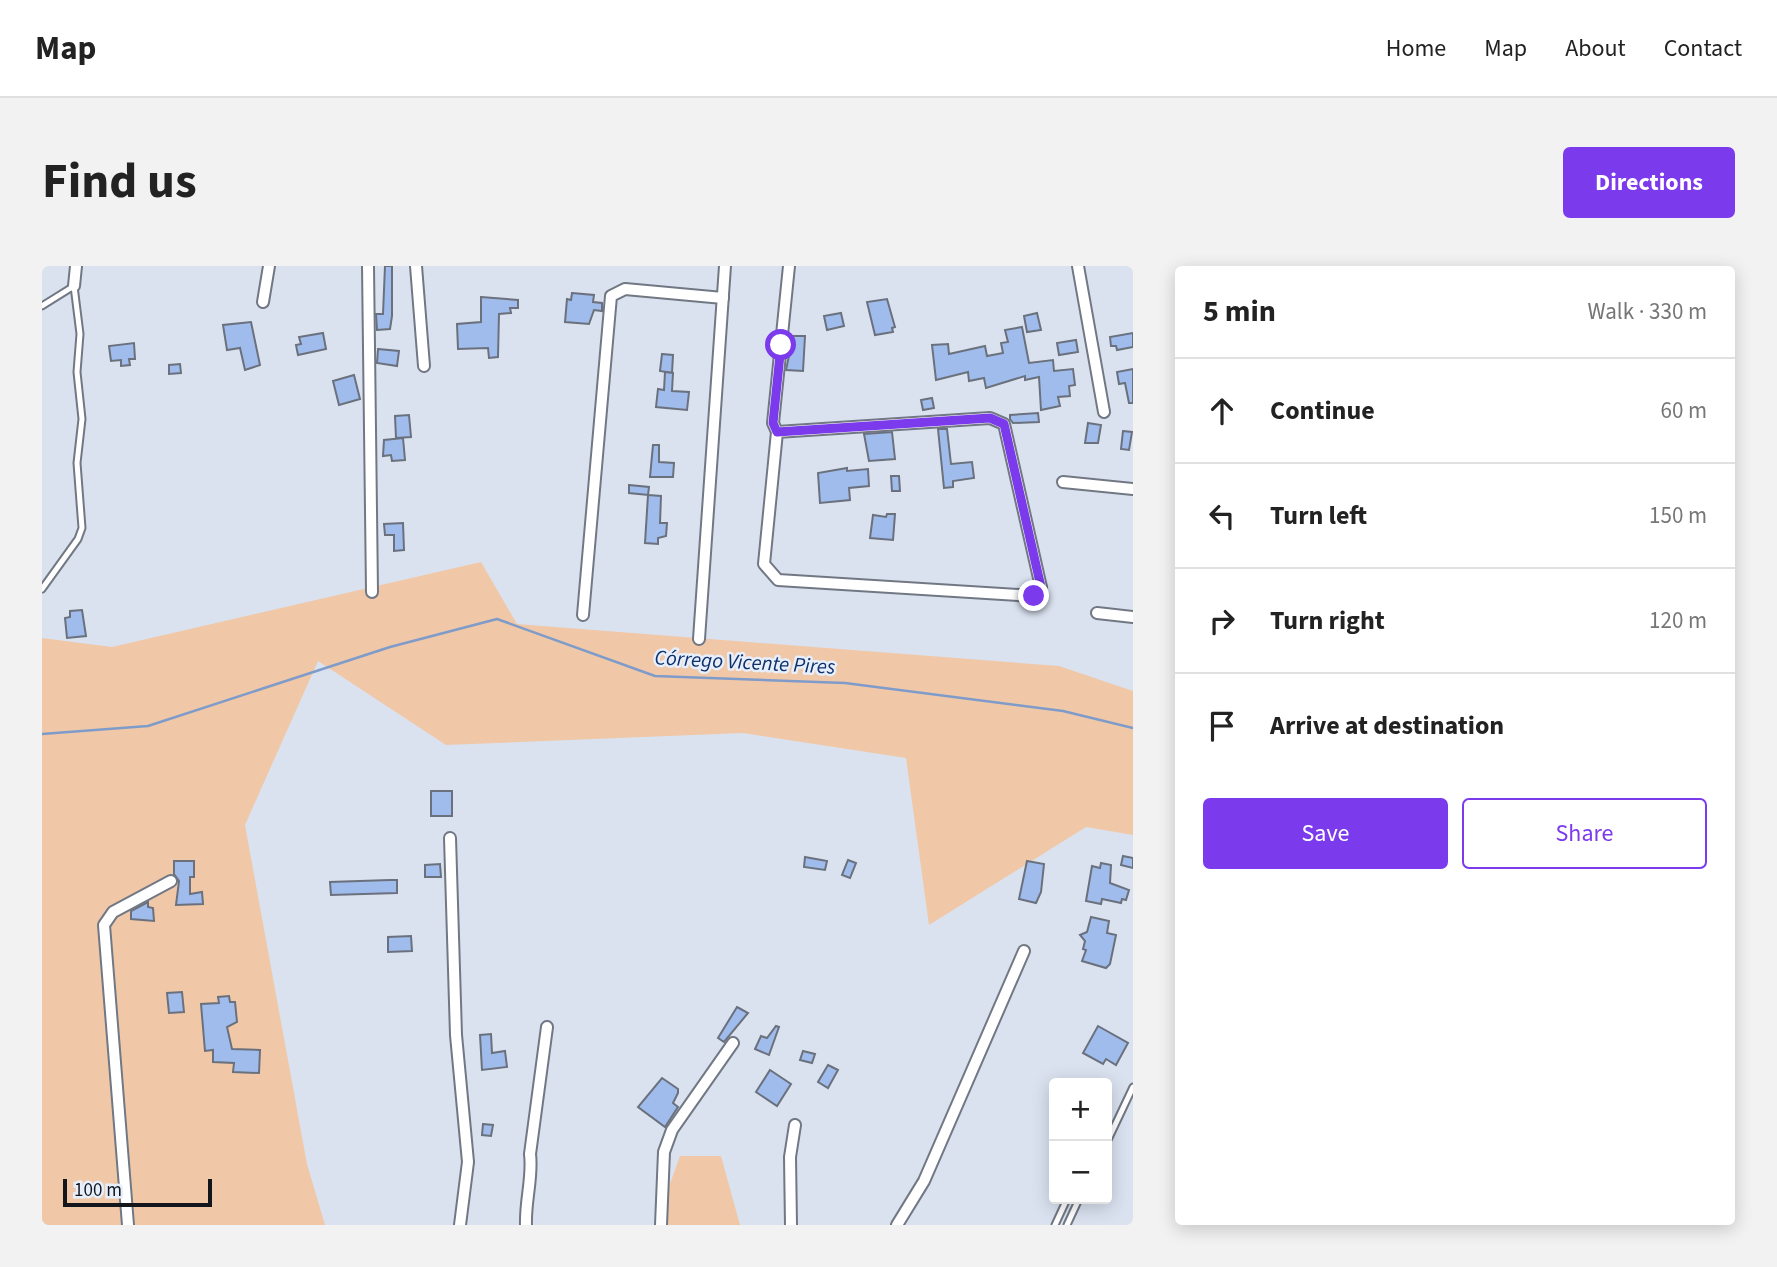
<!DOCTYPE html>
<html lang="en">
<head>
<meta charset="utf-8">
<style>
	:root { --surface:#fff; --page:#f2f2f2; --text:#222; --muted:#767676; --line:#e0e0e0; --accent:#7c3aed }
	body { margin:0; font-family:"Source Sans 3",sans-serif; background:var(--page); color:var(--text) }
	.controls { position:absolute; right:21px; bottom:21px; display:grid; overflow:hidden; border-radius:7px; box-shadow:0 4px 18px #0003 }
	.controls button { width:63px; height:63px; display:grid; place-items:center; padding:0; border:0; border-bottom:2px solid var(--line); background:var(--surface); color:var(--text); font:35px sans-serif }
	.scale { position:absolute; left:21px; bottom:18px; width:149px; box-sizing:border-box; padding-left:7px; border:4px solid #13161b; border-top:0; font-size:19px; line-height:24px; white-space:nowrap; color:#13161b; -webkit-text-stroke:5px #e7effd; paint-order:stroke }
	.stop { position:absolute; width:21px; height:21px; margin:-16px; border:5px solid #7c3aed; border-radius:50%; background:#fff }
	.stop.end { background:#7c3aed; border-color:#fff; box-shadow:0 2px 7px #0008 }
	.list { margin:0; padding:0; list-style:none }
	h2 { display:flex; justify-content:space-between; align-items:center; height:91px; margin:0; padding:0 28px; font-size:30px }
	h2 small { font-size:23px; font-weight:400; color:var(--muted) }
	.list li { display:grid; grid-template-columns:46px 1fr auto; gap:21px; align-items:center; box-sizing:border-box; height:105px; padding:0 28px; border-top:2px solid var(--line) }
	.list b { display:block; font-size:26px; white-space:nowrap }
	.list em { font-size:23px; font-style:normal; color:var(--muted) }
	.actions { display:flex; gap:14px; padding:21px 28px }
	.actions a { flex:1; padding:16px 0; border:2px solid var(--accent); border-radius:7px; text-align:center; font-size:24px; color:var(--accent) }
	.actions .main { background:var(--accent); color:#fff }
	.icon { flex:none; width:38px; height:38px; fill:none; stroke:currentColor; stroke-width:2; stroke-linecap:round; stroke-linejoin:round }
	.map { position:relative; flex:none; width:1091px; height:959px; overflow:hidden; border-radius:7px }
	header { display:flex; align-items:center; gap:42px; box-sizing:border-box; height:98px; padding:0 35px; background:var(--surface); border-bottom:2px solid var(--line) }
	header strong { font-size:33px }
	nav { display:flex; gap:38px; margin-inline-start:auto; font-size:24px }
	.intro { display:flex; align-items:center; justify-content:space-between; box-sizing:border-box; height:168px; padding:0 42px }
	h1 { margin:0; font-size:49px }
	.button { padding:18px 32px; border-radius:7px; background:var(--accent); color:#fff; font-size:24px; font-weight:700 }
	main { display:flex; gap:42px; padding:0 42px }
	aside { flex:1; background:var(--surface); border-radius:7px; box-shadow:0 4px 18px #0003 }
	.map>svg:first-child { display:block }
	.green { fill:#f0c8a7 }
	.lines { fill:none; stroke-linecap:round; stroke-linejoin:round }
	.stream { stroke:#7f9bca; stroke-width:2.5 }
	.building { fill:#a0bced; stroke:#6a717d; stroke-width:2 }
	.lane-casing { stroke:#717884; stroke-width:9 }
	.street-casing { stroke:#717884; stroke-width:14 }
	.lane { stroke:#fff; stroke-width:5 }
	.street { stroke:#fff; stroke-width:10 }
	.route { stroke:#7c3aed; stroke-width:9 }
	.labels { text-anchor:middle; stroke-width:5; stroke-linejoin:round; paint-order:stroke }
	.water-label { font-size:21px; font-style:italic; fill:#0f3068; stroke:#e7effd }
</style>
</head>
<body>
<header>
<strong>Map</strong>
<nav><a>Home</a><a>Map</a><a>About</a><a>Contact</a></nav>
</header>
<div class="intro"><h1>Find us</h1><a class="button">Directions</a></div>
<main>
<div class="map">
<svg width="1091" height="959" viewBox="0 0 1091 959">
	<rect width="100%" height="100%" fill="#dae2f0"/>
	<g class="green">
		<polygon points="439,296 475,358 1017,400 1091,425 1091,569 1044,561 887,659 864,492 701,467 404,479 276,395 203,559 265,898 283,959 0,959 0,372 70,381"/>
		<polygon points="638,890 679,890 698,959 613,959"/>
	</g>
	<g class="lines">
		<polyline class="stream" points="0,468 106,460 348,381 455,353 613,410 803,417 1021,445 1091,462"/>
	</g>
	<g class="building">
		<polygon points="343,0 350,0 350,50 348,63 335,64 334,48 341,48"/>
		<polygon points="530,27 552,29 551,36 560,37 560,45 552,44 547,58 523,56 525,33 529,34"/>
		<polygon points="439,31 476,34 476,42 468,42 469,47 457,48 456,91 447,92 446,82 416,83 415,58 439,56"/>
		<polygon points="845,33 853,61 850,62 851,66 833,69 825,36"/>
		<polygon points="799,47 802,60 785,64 782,50"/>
		<polygon points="995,47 999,64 985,66 982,50"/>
		<polygon points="209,56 218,99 203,104 198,82 185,84 181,59"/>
		<polygon points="980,61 987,97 1011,94 1012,105 1031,103 1033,119 1027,120 1028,130 1016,131 1018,140 999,144 997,111 983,114 983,110 944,122 942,112 927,115 926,106 894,114 890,79 906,78 907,88 943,80 945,90 961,87 959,77 966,76 963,64"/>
		<polygon points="281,67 284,83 256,89 254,79 259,78 257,71"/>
		<polygon points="1091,67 1091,81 1075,84 1074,80 1069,80 1068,71"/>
		<polygon points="751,70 763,70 761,105 744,104"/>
		<polygon points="1034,74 1036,86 1017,89 1015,77"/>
		<polygon points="92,77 93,93 87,93 88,99 79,100 79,94 69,95 67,80"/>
		<polygon points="336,83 357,85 355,100 335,97"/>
		<polygon points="620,88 631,89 630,107 618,105"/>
		<polygon points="138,98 139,107 127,108 127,99"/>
		<polygon points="1091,103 1091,137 1087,137 1083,117 1077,118 1075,106"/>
		<polygon points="623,106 631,107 630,125 647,126 645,144 614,141 616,123 622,124"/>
		<polygon points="312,109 318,133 297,139 291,115"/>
		<polygon points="890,132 892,142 881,144 879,134"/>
		<polygon points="996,147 997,156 971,157 968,153 968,149"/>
		<polygon points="367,149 369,171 354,172 353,150"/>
		<polygon points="1046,157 1059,159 1056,177 1043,177"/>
		<polygon points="896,163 905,163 909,198 930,196 932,212 911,215 911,221 902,222"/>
		<polygon points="1081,165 1090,166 1087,184 1079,183"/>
		<polygon points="850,166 853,193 827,195 822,168"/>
		<polygon points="361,172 363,194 350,195 349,189 341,190 342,174"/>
		<polygon points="611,179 617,179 617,196 632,197 631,211 608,211"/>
		<polygon points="805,202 805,205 826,203 827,220 807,222 808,234 778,237 776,207"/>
		<polygon points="849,210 857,210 858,225 850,225"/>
		<polygon points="587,219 607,221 606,229 587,227"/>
		<polygon points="606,229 619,230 618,257 625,257 624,270 616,272 616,278 603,277"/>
		<polygon points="845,248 853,248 851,274 828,272 831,249 844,251"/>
		<polygon points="361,257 362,284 352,285 352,269 343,269 342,258"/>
		<polygon points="40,344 44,370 25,372 23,352 28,351 28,345"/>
		<rect x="389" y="525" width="21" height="25"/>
		<polygon points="1081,590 1091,592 1091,602 1079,599"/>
		<polygon points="763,591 785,595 783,604 762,601"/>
		<polygon points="806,594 814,597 808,612 800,609"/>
		<polygon points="132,595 152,595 152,611 148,611 148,628 160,626 161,638 134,639 137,615 132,608"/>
		<polygon points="985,595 1002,598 999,626 994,637 977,633"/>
		<polygon points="1059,597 1069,599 1068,617 1087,624 1084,634 1080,633 1079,637 1060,633 1059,638 1044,635 1050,600 1058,602"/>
		<polygon points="398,598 399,611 383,611 383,599"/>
		<polygon points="348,614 355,614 355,627 289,629 288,616"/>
		<polygon points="106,636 106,641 111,642 112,655 89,653 89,645"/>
		<polygon points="1049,651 1067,655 1065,667 1074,669 1068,698 1064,702 1040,695 1044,684 1041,683 1043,675 1038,669 1045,666"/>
		<polygon points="369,670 370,685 346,686 346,671"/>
		<polygon points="140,726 142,746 127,747 125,727"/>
		<polygon points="187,730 188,736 193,736 195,756 185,761 190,783 218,784 217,807 191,806 192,797 171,796 171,784 163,785 159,738 177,737 176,731"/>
		<polygon points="695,741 706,747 682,776 676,772"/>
		<polygon points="734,760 737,761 727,789 713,783 719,770 725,772"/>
		<polygon points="1056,760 1086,777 1074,799 1064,793 1061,798 1041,787"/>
		<polygon points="449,768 450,787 463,785 465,801 440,804 438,769"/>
		<polygon points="761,785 773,788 770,797 758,794"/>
		<polygon points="786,799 796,804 786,822 776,816"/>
		<polygon points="728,804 749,818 735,840 714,826"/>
		<polygon points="620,812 636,823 636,827 631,837 636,841 623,861 596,841"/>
		<polygon points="441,858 451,859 449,870 440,869"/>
	</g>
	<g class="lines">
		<g class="lane-casing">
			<g id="lane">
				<polyline points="0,40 32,20"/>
				<polyline points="0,323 36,273 40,262 35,197 40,153 35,106 38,68 32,20"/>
				<polyline points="1065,876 1091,821"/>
				<polyline points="1013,959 1025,933"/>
				<polyline points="1025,959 1037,933"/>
			</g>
		</g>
		<g class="street-casing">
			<g id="street">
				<polyline points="326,0 330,326"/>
				<polyline points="374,0 382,100"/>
				<polyline points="1036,0 1062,146"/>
				<polyline points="32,20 34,0"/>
				<polyline points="221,36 227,0"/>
				<polyline points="735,166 948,152 962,158 999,321 992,330 736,314 722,298 735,166 731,157 747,0"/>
				<polyline points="1021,216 1091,223"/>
				<polyline points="1055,347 1091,351"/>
				<polyline points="541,349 569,30 583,23 681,32"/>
				<polyline points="657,373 683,0"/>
				<polyline points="408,572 414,769 426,896 418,959"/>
				<polyline points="86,959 62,659 71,646 129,615"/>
				<path d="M 484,959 C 483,935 491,911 488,888 L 505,761"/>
				<polyline points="619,959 622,886 630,864 691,777"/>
				<polyline points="749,959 748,891 753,859"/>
				<polyline points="855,959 882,915 982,685"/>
			</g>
		</g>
		<use href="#lane" class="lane"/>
		<use href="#street" class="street"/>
	</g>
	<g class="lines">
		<polyline class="route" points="739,79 731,157 735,166 948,152 962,158 999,321 992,330"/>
	</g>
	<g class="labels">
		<g class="water-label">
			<text transform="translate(703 396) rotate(3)" y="7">Córrego Vicente Pires</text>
		</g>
	</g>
</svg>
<div class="controls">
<button>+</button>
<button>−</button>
</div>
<div class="scale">100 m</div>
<div class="stop" style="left:739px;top:79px"></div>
<div class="stop end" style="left:992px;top:330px"></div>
</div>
<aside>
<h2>5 min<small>Walk · 330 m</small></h2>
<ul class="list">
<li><svg class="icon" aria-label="ahead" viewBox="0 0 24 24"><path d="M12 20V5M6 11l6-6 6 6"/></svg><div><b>Continue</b></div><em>60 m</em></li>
<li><svg class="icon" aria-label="left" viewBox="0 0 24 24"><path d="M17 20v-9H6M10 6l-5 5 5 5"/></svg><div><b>Turn left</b></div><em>150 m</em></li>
<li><svg class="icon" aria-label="right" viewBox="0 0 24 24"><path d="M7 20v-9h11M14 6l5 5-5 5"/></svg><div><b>Turn right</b></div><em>120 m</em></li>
<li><svg class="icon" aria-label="arrive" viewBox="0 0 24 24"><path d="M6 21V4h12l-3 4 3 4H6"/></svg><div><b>Arrive at destination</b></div></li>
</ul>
<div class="actions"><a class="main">Save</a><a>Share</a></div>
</aside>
</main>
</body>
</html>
